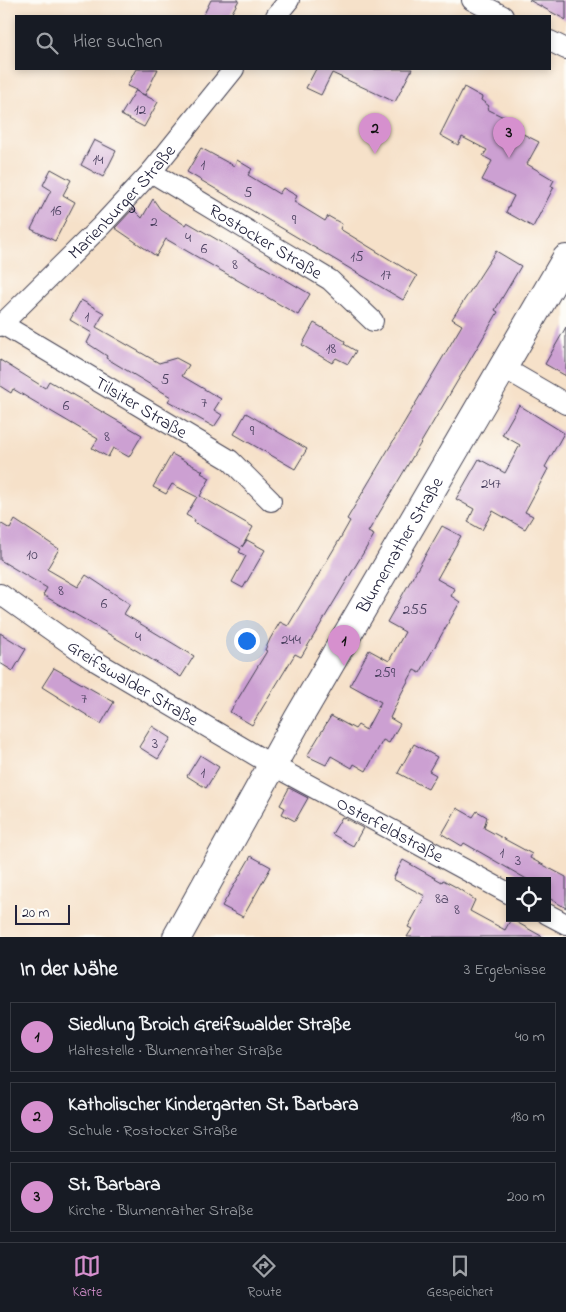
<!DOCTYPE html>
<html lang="de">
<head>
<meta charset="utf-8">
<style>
	:root { --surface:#171b24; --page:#242831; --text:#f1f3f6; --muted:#9ea1a6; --line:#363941; --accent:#d690ce }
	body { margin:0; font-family:"Indie Flower",sans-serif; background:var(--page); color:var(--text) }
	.controls { position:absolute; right:15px; bottom:15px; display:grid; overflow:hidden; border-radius:0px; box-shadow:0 2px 8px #0003 }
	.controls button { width:45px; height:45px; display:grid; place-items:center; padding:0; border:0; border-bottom:1px solid var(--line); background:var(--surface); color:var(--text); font:25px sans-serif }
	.scale { position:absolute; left:15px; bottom:12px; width:55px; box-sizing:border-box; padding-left:5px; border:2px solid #22223b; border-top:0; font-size:14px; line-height:18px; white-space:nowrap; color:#22223b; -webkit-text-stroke:4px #fdfcf7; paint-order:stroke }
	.you { position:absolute; left:246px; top:640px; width:18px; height:18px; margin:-12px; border:4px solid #fff; border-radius:50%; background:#1a73e8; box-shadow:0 0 0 8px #1a73e833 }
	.badge { display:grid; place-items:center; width:32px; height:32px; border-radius:50%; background:var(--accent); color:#111; font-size:16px; font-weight:700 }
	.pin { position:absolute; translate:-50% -41px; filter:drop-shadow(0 1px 2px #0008) }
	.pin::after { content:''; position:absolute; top:26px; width:18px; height:15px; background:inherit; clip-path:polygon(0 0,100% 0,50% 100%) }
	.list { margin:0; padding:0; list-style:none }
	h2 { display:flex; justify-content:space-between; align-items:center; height:65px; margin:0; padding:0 20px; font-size:21px }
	h2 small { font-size:16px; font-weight:400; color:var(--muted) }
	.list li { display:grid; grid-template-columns:32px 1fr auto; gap:15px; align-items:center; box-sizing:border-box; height:70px; margin:0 10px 10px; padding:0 10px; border:1px solid var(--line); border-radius:0px }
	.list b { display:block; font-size:19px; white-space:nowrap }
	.list p { margin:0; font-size:16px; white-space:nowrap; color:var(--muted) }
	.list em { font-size:16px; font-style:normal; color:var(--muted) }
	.icon { flex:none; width:28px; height:28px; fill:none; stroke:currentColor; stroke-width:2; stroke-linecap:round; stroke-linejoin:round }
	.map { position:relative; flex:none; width:566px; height:937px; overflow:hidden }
	.search { position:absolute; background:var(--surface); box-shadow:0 2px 8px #0003; left:15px; right:15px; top:15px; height:55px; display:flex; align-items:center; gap:12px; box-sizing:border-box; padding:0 18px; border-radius:0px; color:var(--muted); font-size:19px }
	.sheet { height:305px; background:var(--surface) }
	nav { display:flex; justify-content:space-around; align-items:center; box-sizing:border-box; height:70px; border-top:1px solid var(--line); background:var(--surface); font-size:14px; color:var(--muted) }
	nav a { display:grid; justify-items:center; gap:2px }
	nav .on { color:var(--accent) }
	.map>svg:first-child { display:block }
	.building { fill:#cca0d2 }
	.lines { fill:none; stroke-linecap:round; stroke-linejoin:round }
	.street-casing { stroke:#423f50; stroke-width:22 }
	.secondary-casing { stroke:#423f50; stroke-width:30 }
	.street { stroke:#fff; stroke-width:20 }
	.secondary { stroke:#fff; stroke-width:28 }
	.labels { text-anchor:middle; stroke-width:5; stroke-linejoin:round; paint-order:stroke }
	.number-label { font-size:15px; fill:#4c4261 }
	.street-label { font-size:18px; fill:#22223b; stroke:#fdfcf7 }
</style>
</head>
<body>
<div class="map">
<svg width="566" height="937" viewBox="0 0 566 937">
	<rect width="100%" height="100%" fill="#fdfcf7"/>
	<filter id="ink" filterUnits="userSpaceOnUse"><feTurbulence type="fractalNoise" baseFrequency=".02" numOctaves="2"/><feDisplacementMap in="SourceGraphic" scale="10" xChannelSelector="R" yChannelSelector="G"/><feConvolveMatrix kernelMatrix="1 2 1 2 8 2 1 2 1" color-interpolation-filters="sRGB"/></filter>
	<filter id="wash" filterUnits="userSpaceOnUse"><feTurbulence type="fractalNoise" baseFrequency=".0096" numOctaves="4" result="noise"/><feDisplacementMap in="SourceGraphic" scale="20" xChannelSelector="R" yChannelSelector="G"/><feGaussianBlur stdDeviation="1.12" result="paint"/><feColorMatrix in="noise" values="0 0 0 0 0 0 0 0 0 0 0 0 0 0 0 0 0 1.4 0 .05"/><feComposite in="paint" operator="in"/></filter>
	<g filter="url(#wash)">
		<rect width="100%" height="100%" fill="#f6e1c9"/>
		<g id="blocks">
			<g class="building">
				<polygon points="211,0 239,0 230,16 203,16"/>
				<polygon points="529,0 566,0 566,20"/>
				<polygon points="136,69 158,69 145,95 136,91 158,102 144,127 121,115 136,90 127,86"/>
				<polygon points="316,69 412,69 395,102 332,73 321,95 306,88"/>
				<polygon points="464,87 482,97 481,100 489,106 487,109 522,126 519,132 539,142 527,164 554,180 551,186 554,187 533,227 506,212 514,196 482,180 492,161 483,156 487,150 462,137 458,145 440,135"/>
				<polygon points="94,140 116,151 103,177 81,165"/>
				<polygon points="201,148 234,166 237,160 252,169 248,175 279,194 283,188 297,196 294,202 325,221 328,216 342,224 340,229 417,276 403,300 187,172"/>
				<polygon points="51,169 71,180 63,195 75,202 55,241 31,229 51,190 43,185"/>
				<polygon points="153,199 160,209 185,225 187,222 310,294 298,315 166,239 156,256 115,228 133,209 142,218"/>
				<polygon points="496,251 521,266 495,310 498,312 467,365 368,532 374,535 301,657 295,654 252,725 230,712 267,651 265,650 270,639 280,622 288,626 341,537 350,521 347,519 462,325 452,319"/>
				<polygon points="81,300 104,313 96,327 159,363 176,358 189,365 182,376 221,399 214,410 222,415 214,427 168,401 171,397 106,358 107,356 87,343 92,333 70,320"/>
				<polygon points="314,323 345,341 344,344 356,351 348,364 336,358 332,363 302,345"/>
				<polygon points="566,327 566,376 545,364"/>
				<polygon points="0,360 45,388 49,381 142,435 129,457 113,448 108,457 92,448 98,439 13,389 11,393 0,386"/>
				<polygon points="519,405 564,433 545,467 548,469 525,512 533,516 525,529 493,511 482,530 468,522 474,509 456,499 479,459 505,473 520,445 502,435"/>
				<polygon points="246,413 307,449 295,469 234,434"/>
				<polygon points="172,454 203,471 201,473 210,478 200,496 253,527 242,547 247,540 265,550 243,588 232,582 246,556 239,552 241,549 194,522 195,520 186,515 197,497 172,484 166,494 153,487"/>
				<polygon points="15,520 59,549 47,569 78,587 86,575 130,604 124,614 194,656 181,677 43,595 47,588 0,560 0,523 10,529"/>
				<polygon points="442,526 461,536 437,579 455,589 451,596 460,602 420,673 414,670 401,694 390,718 400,724 389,743 383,740 366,771 354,764 352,768 331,756 326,765 307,756 331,716 355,729 358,725 366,730 381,702 350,685 369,650 389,661 405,632 387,622"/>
				<polygon points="0,633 26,649 13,671 0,663"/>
				<polygon points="54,668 114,702 101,724 42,687"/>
				<polygon points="152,726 171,738 158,759 139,747"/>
				<polygon points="414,744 437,757 429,771 436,775 428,789 398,773"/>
				<polygon points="200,755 219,767 206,788 187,776"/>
				<polygon points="289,788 308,798 295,821 282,814 285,808 280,805"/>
				<polygon points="457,808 473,817 477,811 487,817 484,828 532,854 530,858 566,877 566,908 547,897 547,881 530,881 464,843 462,846 442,834"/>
				<polygon points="342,817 363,828 353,846 332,834"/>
				<polygon points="251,856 271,867 243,917 222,906"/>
				<polygon points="403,860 442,882 443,880 456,887 475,900 470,911 505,930 511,919 543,937 407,937 412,929 408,927 425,896 393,879"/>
			</g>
		</g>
	</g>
	<g filter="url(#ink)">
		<use href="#blocks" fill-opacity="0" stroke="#423f50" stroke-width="1"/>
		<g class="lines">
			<g class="street-casing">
				<g id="street">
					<polyline points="472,0 503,16"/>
					<polyline points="276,16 289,0"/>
					<polyline points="550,41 566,49"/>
					<path id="s1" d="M 151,172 L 330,280 L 373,321"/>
					<path id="s2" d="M 2,324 L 230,460 L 271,501"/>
					<path id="s3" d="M 0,326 L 101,226 L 151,172 L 234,69"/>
					<polyline points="504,368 566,404"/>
					<path id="s4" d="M 0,594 L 92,659 L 272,765 L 510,894"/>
					<polyline points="547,914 566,924"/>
				</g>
			</g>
			<g class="secondary-casing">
				<g id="secondary">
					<path id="s5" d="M 177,937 L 298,719 L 566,259"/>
				</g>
			</g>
			<use href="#street" class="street"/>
			<use href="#secondary" class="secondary"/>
		</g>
	</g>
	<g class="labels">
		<g class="number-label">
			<text x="140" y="114">12</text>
			<text x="98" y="164">14</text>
			<text x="203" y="169">1</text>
			<text x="248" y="197">5</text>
			<text x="56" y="215">16</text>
			<text x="294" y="224">9</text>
			<text x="154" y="226">2</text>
			<text x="188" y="242">4</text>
			<text x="204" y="253">6</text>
			<text x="357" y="261">15</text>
			<text x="235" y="269">8</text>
			<text x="386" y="279">17</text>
			<text x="87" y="321">1</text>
			<text x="331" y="353">18</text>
			<text x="165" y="384">5</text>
			<text x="204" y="407">7</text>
			<text x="66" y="410">6</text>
			<text x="252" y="435">9</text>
			<text x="107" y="441">8</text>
			<text x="491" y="488">247</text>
			<text x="32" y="559">10</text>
			<text x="61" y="595">8</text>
			<text x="104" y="608">6</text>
			<text x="415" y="614">255</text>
			<text x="138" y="641">4</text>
			<text x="291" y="644">244</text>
			<text x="385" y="677">259</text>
			<text x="84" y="703">7</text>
			<text x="155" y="748">3</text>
			<text x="203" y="777">1</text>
			<text x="502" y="857">1</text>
			<text x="518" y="865">3</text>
			<text x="442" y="903">8a</text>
			<text x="457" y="914">8</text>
		</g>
		<g class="street-label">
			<text dy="6" stroke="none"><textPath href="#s3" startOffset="174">Marienburger Straße</textPath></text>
			<text dy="6" stroke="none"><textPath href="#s1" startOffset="134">Rostocker Straße</textPath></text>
			<text dy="6" stroke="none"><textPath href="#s2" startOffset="162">Tilsiter Straße</textPath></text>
			<text dy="6" stroke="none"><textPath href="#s5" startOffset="451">Blumenrather Straße</textPath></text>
			<text dy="6" stroke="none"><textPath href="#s4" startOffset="160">Greifswalder Straße</textPath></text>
			<text dy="6" stroke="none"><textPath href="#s4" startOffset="456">Osterfeldstraße</textPath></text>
		</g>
	</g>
</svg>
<div class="controls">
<button><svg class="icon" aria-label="locate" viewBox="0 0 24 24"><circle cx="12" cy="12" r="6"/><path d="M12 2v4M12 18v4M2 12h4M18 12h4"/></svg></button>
</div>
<div class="scale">20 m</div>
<div class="you"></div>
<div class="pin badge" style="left:344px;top:666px">1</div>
<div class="pin badge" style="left:375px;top:154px">2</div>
<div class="pin badge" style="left:509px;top:158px">3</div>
<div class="search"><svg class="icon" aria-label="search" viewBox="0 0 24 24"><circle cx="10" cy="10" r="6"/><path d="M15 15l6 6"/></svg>Hier suchen</div>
</div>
<section class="sheet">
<h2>In der Nähe<small>3 Ergebnisse</small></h2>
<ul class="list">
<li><span class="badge">1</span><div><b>Siedlung Broich Greifswalder Straße</b><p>Haltestelle · Blumenrather Straße</p></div><em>40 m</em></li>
<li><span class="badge">2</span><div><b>Katholischer Kindergarten St. Barbara</b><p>Schule · Rostocker Straße</p></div><em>180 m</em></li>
<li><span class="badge">3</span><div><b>St. Barbara</b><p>Kirche · Blumenrather Straße</p></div><em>200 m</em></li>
</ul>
</section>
<nav>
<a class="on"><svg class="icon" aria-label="map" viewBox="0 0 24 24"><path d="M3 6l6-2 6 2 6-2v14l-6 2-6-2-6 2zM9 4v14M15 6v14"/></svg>Karte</a>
<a><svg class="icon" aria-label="directions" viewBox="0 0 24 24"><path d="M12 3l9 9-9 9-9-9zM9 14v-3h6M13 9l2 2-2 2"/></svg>Route</a>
<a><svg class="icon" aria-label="saved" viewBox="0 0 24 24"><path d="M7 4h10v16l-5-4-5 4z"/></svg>Gespeichert</a>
</nav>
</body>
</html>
